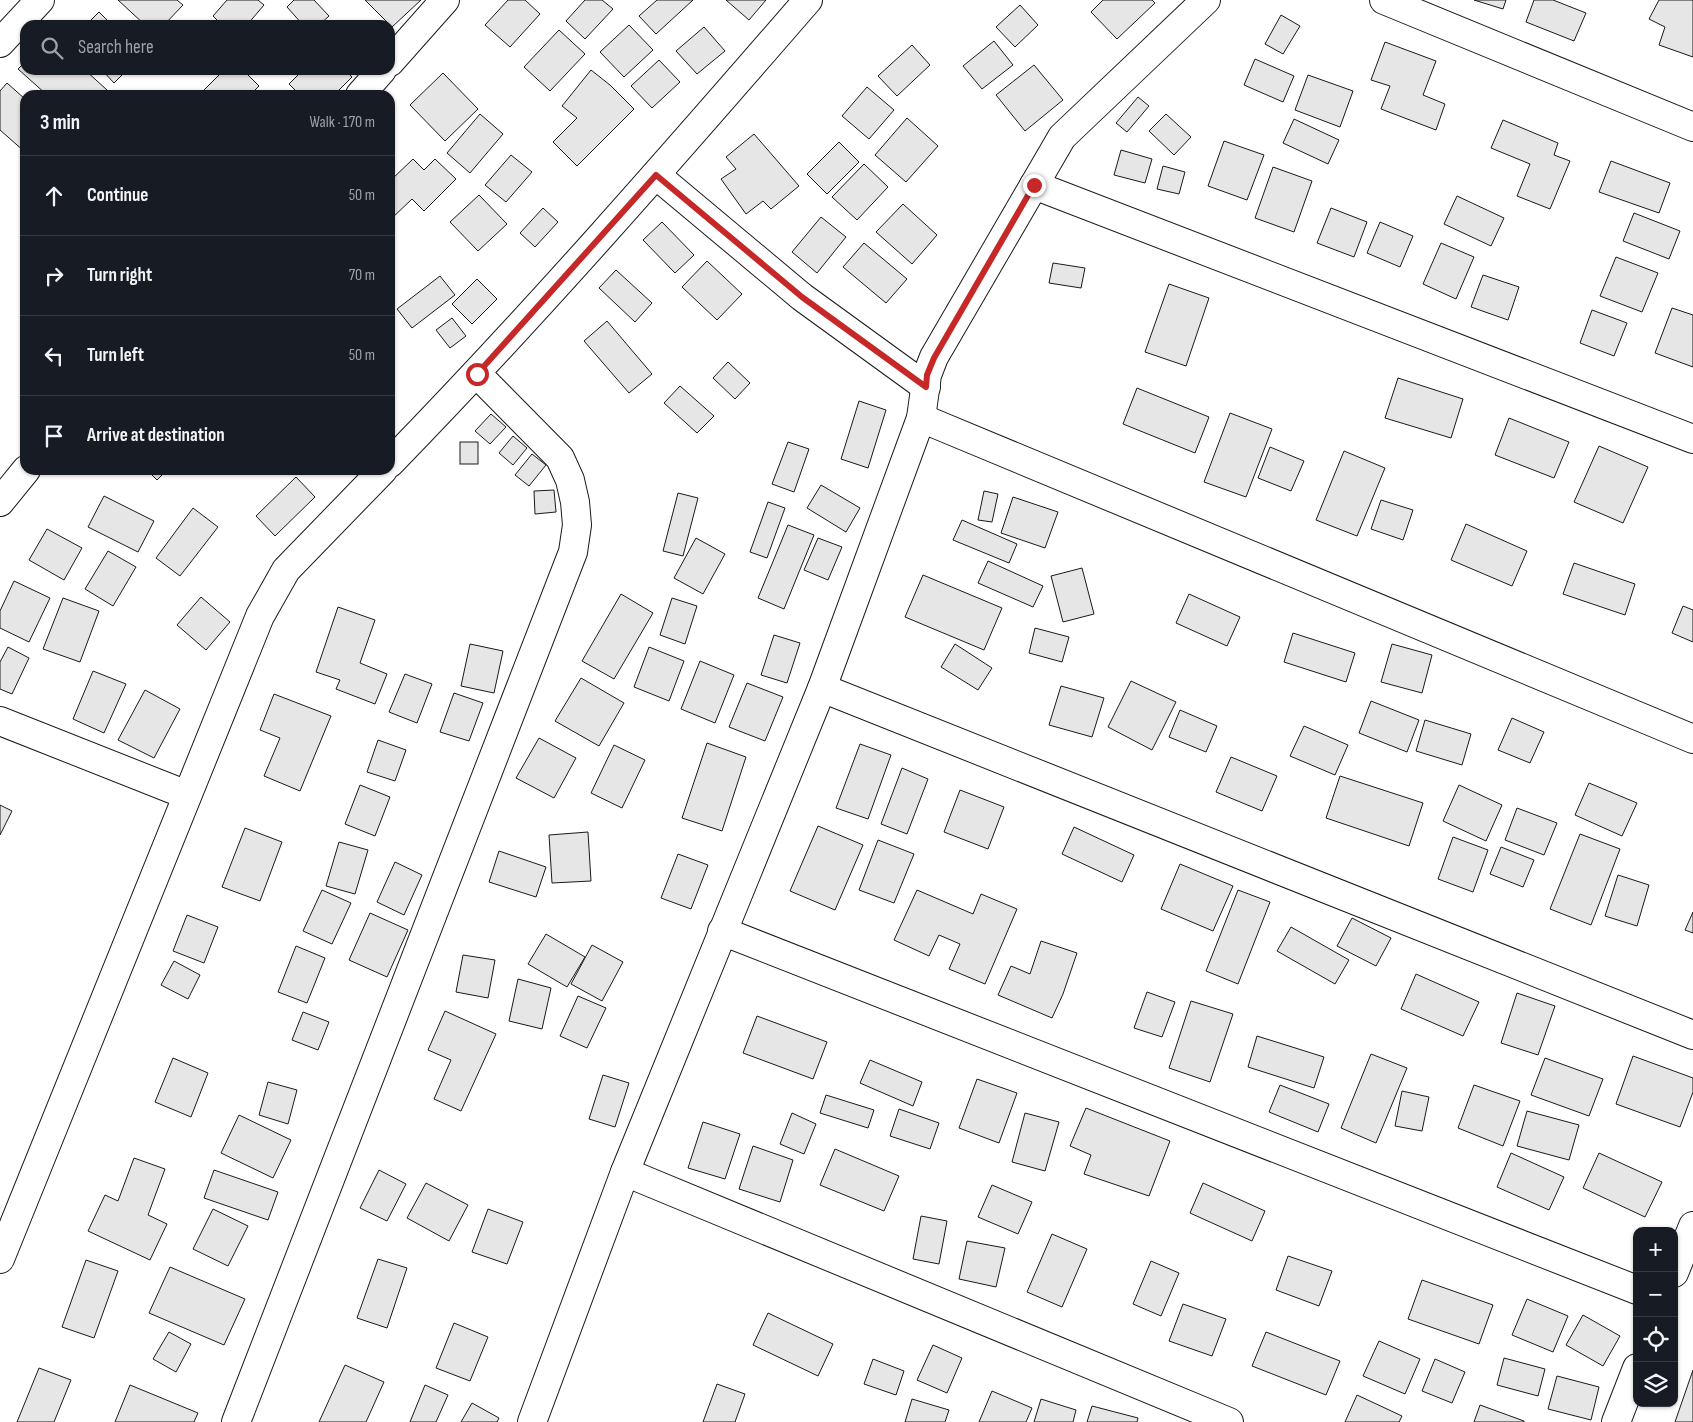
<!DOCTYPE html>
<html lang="en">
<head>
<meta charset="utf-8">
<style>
	:root { --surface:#171b24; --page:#242831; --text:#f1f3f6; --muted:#9ea1a6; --line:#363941 }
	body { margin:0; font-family:"Sofia Sans Condensed",sans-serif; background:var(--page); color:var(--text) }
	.controls { position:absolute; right:15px; bottom:15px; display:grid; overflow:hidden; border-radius:10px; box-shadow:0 1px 4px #0004 }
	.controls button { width:45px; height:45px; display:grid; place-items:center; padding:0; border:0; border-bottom:1px solid var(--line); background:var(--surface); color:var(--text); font:25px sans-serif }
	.stop { position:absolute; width:15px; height:15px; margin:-11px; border:4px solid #c62828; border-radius:50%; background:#fff }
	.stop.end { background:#c62828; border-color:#fff; box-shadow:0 1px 5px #0008 }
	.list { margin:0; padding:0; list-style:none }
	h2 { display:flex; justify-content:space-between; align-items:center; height:65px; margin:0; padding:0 20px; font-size:21px }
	h2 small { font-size:16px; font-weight:400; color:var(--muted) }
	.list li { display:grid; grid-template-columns:32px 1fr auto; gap:15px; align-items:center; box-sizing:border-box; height:80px; padding:0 20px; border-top:1px solid var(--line) }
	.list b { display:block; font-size:19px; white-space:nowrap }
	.list em { font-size:16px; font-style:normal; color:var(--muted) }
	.icon { flex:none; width:28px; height:28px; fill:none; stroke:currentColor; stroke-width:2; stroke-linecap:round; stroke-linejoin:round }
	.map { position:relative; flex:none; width:1693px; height:1422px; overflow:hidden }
	.search { position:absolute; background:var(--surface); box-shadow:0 1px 4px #0004; left:20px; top:20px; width:375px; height:55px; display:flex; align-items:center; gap:12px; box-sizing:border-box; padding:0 18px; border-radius:15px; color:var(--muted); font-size:19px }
	.panel { position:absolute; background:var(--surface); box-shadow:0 1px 4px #0004; left:20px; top:90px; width:375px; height:385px; border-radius:15px }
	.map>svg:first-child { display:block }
	.building { fill:#e6e6e6; stroke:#1a1a1a }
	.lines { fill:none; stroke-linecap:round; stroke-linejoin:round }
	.minor-casing { stroke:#1a1a1a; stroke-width:30 }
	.minor { stroke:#fff; stroke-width:28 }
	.route { stroke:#c62828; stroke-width:6 }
</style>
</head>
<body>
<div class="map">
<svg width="1693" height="1422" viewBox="0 0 1693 1422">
	<rect width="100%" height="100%" fill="#fff"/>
	<g class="building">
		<polygon points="118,0 177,0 183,5 164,25 145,25"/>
		<polygon points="227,0 258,0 264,5 247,25 222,25 213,16"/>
		<polygon points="294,0 314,0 329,16 319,25 303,25 287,7"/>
		<polygon points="365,0 421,0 392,27"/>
		<polygon points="508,0 525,0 540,14 510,47 485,25"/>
		<polygon points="585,0 602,0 613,9 585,39 566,21"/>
		<polygon points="657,0 693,0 656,34 639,16"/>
		<polygon points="726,0 766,0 749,20"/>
		<polygon points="1103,0 1152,0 1155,3 1117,39 1091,12"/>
		<polygon points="1474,0 1506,0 1503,9"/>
		<polygon points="1534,0 1553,0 1586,13 1574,41 1526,22"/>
		<polygon points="1659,0 1693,0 1693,57 1659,45 1665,27 1649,19"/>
		<polygon points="1020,5 1038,25 1015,47 996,27"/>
		<polygon points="99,12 112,25 86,25"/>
		<polygon points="1281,15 1300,26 1283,54 1265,44"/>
		<polygon points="629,25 653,50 624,77 600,52"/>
		<polygon points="704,27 725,51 697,74 676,51"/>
		<polygon points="559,30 585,54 550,91 524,67"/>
		<polygon points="994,41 1013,65 982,89 963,66"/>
		<polygon points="1385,42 1436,61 1423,95 1445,104 1436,130 1381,109 1390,86 1371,80"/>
		<polygon points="912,45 930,65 897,96 878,76"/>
		<polygon points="1255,59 1294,76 1283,102 1244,85"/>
		<polygon points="659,60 680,82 652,108 631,86"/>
		<polygon points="25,62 25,70 85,70 107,90 102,95 47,95 18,69"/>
		<polygon points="1034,65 1063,100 1025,131 996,95"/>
		<polygon points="102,70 127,70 114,83"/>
		<polygon points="224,70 243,70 259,86 250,95 210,95 204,90"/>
		<polygon points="303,70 345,70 352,77 334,95 300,95 289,84"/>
		<polygon points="591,70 610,85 634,109 577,166 553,142 577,118 562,106"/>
		<polygon points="443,73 478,109 445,141 410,105"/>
		<polygon points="1308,75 1353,91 1340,127 1295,110"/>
		<polygon points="7,83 25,99 25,152 0,130 0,91"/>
		<polygon points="867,87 894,110 869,139 842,116"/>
		<polygon points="1138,97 1149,106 1127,132 1116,123"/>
		<polygon points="480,114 503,134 470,173 447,153"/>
		<polygon points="1166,114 1191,137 1174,155 1149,131"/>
		<polygon points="907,118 938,146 906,182 875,155"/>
		<polygon points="1294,119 1339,140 1328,164 1283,143"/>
		<polygon points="1503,120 1558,143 1554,155 1570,161 1550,209 1517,196 1530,164 1491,148"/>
		<polygon points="754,134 799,186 771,209 763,201 746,214 721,179 736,169 726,157"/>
		<polygon points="1224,141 1264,155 1247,200 1208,186"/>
		<polygon points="839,142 859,162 827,194 807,174"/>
		<polygon points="1121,150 1152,159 1145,183 1114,175"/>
		<polygon points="511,155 532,172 506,202 485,185"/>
		<polygon points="413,159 424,170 435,159 456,179 424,211 412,199 390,220 390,181"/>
		<polygon points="1611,161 1670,183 1659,213 1599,192"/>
		<polygon points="864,164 888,187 857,220 832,197"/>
		<polygon points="1163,166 1185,172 1179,194 1157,189"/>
		<polygon points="1273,167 1312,181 1294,232 1255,218"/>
		<polygon points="479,195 507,224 478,251 450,222"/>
		<polygon points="1457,196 1504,218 1491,246 1444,224"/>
		<polygon points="903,204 937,235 912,264 876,232"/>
		<polygon points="543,208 558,222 535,247 520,233"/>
		<polygon points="1331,208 1367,222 1354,257 1317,243"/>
		<polygon points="1634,213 1680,231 1669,259 1623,241"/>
		<polygon points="821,217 846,237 817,273 792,252"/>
		<polygon points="662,222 694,255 675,273 643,240"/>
		<polygon points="1380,222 1413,236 1400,267 1367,253"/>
		<polygon points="864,243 907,279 886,303 843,267"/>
		<polygon points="1441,243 1474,257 1456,299 1423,284"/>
		<polygon points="1616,257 1658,273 1642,312 1600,296"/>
		<polygon points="707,261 742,294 717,320 682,287"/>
		<polygon points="1053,263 1085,268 1081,288 1049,283"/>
		<polygon points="616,270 652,303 635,322 599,288"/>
		<polygon points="1483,275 1519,287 1508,320 1471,307"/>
		<polygon points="440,276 455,295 412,328 397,309"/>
		<polygon points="477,279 497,299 472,324 452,304"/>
		<polygon points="1169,284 1209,298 1186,366 1145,352"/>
		<polygon points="1672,308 1693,315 1693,367 1655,353"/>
		<polygon points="1592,310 1627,323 1614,356 1580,343"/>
		<polygon points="452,318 466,336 450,348 436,330"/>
		<polygon points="607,321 652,374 629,393 584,341"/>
		<polygon points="728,362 750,383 735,399 713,378"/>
		<polygon points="1398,378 1463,399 1451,438 1385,418"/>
		<polygon points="680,386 714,416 697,433 664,403"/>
		<polygon points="1137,388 1209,417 1195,453 1123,424"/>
		<polygon points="859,401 886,410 868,468 841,459"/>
		<polygon points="1230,413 1272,429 1246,497 1204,482"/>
		<polygon points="491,414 506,427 490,444 475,431"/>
		<polygon points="1509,418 1569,442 1554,478 1495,455"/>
		<polygon points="513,436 527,448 513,465 499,453"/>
		<rect x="460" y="442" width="18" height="22"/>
		<polygon points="788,442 809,449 794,492 772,484"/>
		<polygon points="1599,446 1648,467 1623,523 1574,502"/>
		<polygon points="1270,447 1304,461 1291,491 1258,478"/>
		<polygon points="1344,451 1385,468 1357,536 1316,520"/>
		<polygon points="532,454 546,465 529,486 515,475"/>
		<polygon points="147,470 167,470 157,480"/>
		<polygon points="296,477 315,497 275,536 256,516"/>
		<polygon points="821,485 860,508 846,532 807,508"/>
		<polygon points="554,490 556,512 535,514 534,491"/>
		<polygon points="984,491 998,494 992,522 978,520"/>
		<polygon points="678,493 698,498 683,556 663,551"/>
		<polygon points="104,496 154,521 138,552 88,527"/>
		<polygon points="1013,497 1058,512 1045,548 1001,533"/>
		<polygon points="1381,500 1413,510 1403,540 1371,529"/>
		<polygon points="768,502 785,508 767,558 750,552"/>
		<polygon points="193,508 218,527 180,576 156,558"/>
		<polygon points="962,520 1017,544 1009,563 953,540"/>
		<polygon points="1466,524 1527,551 1512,586 1451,560"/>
		<polygon points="788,525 814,535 784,609 758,598"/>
		<polygon points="47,529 82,548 64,580 29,560"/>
		<polygon points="696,538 725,554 703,594 674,578"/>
		<polygon points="818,538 842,547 828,580 804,570"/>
		<polygon points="108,551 136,567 113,606 85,589"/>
		<polygon points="988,561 1043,586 1033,607 978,583"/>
		<polygon points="1574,563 1635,584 1625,615 1563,594"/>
		<polygon points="1082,568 1094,614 1063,622 1051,576"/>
		<polygon points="923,575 1002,608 984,650 905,617"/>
		<polygon points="14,581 50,598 29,642 0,628 0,611"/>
		<polygon points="621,594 653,613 614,679 582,661"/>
		<polygon points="1189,594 1240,617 1227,646 1176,623"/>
		<polygon points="201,597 230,622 206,650 177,625"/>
		<polygon points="63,598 99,611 80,662 43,649"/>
		<polygon points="672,598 697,606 685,644 660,635"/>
		<polygon points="1683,606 1693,610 1693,642 1672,633"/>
		<polygon points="338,607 375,620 360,663 387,674 375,704 336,689 340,680 316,672"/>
		<polygon points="1035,628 1069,637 1062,662 1029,653"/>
		<polygon points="1293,633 1355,653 1346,682 1284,662"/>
		<polygon points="774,635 800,643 787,683 761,675"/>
		<polygon points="470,644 503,651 494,693 461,686"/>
		<polygon points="955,644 992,668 978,690 941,667"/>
		<polygon points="1392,644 1432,655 1422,693 1381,682"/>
		<polygon points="8,647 29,658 12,694 0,689 0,662"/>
		<polygon points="649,647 684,661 669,701 634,687"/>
		<polygon points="700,661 734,675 715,723 681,709"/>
		<polygon points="93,671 126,684 104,733 73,719"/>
		<polygon points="405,674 432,684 417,723 389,712"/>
		<polygon points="581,678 624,703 599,746 555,721"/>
		<polygon points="1131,681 1176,702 1152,750 1108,727"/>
		<polygon points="747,683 783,697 765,741 729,727"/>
		<polygon points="1061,686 1104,698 1092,737 1049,725"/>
		<polygon points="145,690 180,709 154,758 118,740"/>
		<polygon points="454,693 483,703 469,741 440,732"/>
		<polygon points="274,694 331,716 300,791 264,776 280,738 260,730"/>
		<polygon points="1371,701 1419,720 1407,752 1359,733"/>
		<polygon points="1180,710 1217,726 1206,752 1169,737"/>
		<polygon points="1512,718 1544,732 1530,763 1498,750"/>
		<polygon points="1425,720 1471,734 1462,765 1416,751"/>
		<polygon points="1304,726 1348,745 1335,775 1290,756"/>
		<polygon points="539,738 576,758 554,798 516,778"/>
		<polygon points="378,740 406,750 395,781 367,772"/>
		<polygon points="707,743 746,757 722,831 682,818"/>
		<polygon points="860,744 891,755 868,819 836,808"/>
		<polygon points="614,745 645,760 622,808 591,793"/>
		<polygon points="1231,757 1277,776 1262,811 1216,792"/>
		<polygon points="902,768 928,779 907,834 881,824"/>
		<polygon points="1340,776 1423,803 1409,846 1326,818"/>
		<polygon points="1589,783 1637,803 1622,836 1575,815"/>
		<polygon points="360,785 390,797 375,836 345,824"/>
		<polygon points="1459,785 1502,805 1486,841 1443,821"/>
		<polygon points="960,790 1004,807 988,849 944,832"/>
		<polygon points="0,805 12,811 0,835"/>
		<polygon points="1517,808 1557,823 1544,855 1505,840"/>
		<polygon points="818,826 863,845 835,910 790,891"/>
		<polygon points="1074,827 1134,855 1122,882 1062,854"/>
		<polygon points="245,828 282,842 260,901 222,887"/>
		<polygon points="588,832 591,881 552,883 549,835"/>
		<polygon points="1580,834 1620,849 1591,925 1550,909"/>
		<polygon points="1453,837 1488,850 1473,892 1438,879"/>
		<polygon points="878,840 914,854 894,903 859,890"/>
		<polygon points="339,842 368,850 355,894 326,886"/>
		<polygon points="1501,847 1534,860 1523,887 1490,874"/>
		<polygon points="499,851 546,867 536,897 489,882"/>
		<polygon points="678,854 708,865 691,909 661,898"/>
		<polygon points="395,862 422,875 404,915 377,902"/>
		<polygon points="1180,864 1233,886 1213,931 1161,909"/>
		<polygon points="1618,875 1649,885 1637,926 1605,916"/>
		<polygon points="322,890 351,903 332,944 303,931"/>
		<polygon points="917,890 973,914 981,894 1017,909 985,984 949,969 960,944 939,935 929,956 894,940"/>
		<polygon points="1238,890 1270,902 1238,984 1206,971"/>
		<polygon points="1693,912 1693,933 1685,930"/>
		<polygon points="370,913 408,930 387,977 349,960"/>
		<polygon points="187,915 218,927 204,963 173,951"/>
		<polygon points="1352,918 1391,938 1376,966 1337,946"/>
		<polygon points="1291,927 1349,960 1335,984 1277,951"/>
		<polygon points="546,934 585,957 567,987 528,964"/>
		<polygon points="1041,941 1077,953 1063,994 1052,1018 998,995 1011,966 1030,974"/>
		<polygon points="592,945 623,962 602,1001 571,984"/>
		<polygon points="296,946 325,958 307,1003 278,992"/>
		<polygon points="463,955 495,960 488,998 456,992"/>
		<polygon points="174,961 200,975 188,999 161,985"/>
		<polygon points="1416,974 1479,1002 1463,1036 1401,1009"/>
		<polygon points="518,979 551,988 542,1029 509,1021"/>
		<polygon points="1147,992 1175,1002 1162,1037 1134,1028"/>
		<polygon points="1517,993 1555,1006 1538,1055 1501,1043"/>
		<polygon points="578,996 606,1008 587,1048 560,1036"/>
		<polygon points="1191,1001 1233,1014 1210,1082 1169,1068"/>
		<polygon points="445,1011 496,1034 461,1111 434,1099 451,1060 428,1050"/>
		<polygon points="303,1012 329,1022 318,1050 292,1040"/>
		<polygon points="757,1016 827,1042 813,1079 743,1053"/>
		<polygon points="1257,1036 1324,1057 1314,1088 1248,1067"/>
		<polygon points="1371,1054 1407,1068 1376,1143 1341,1128"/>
		<polygon points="1633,1056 1693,1078 1693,1092 1680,1127 1616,1104"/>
		<polygon points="173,1058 208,1073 191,1117 155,1102"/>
		<polygon points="1545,1058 1603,1079 1589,1116 1531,1095"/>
		<polygon points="870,1060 922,1082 913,1106 860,1083"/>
		<polygon points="603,1075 629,1083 615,1127 589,1119"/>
		<polygon points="977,1079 1017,1093 999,1143 959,1128"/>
		<polygon points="268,1082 297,1090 288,1124 259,1115"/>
		<polygon points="1280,1085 1329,1104 1318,1132 1269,1112"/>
		<polygon points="1474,1085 1520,1101 1503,1146 1458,1128"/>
		<polygon points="1402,1091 1429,1097 1422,1131 1395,1126"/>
		<polygon points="826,1095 874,1110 868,1128 820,1113"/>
		<polygon points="1086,1108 1170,1141 1149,1196 1084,1174 1091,1155 1070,1146"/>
		<polygon points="899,1109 939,1123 930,1149 890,1136"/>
		<polygon points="1527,1111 1579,1125 1569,1160 1517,1146"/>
		<polygon points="792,1113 816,1124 804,1154 780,1144"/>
		<polygon points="1025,1113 1059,1122 1045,1171 1012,1162"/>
		<polygon points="239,1115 291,1140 273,1178 221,1153"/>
		<polygon points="703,1122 740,1134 725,1179 688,1168"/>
		<polygon points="753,1146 793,1160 780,1202 739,1189"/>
		<polygon points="835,1149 899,1176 884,1211 820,1185"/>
		<polygon points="1511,1153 1564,1177 1549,1210 1497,1187"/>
		<polygon points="1599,1153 1662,1182 1645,1217 1583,1188"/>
		<polygon points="134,1158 165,1169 148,1215 167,1224 150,1260 88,1231 105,1195 118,1201"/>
		<polygon points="214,1170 278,1192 268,1220 204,1198"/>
		<polygon points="379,1170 406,1184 387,1221 360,1208"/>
		<polygon points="426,1183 468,1205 449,1241 407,1218"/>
		<polygon points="1203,1183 1265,1211 1252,1241 1190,1213"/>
		<polygon points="992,1185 1032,1202 1018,1234 978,1217"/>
		<polygon points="213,1209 248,1226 228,1266 193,1249"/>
		<polygon points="488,1209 523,1222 507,1264 472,1252"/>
		<polygon points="921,1216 947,1221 939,1264 913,1259"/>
		<polygon points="1052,1234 1087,1249 1062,1307 1027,1292"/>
		<polygon points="967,1241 1005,1248 996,1287 959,1279"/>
		<polygon points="1288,1256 1332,1271 1319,1306 1276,1290"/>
		<polygon points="378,1259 407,1268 387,1328 357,1318"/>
		<polygon points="86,1260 118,1271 94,1338 62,1327"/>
		<polygon points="1151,1261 1179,1273 1161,1316 1133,1304"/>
		<polygon points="170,1267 245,1299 224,1345 149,1313"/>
		<polygon points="1422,1280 1493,1305 1479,1344 1408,1319"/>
		<polygon points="1527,1299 1568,1316 1553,1352 1512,1335"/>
		<polygon points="1183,1304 1226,1319 1212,1356 1169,1341"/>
		<polygon points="768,1313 833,1344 818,1376 753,1345"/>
		<polygon points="1583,1315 1620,1336 1603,1366 1566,1345"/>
		<polygon points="454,1323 488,1337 470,1381 436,1368"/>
		<polygon points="169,1332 191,1344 176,1372 153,1359"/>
		<polygon points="1266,1332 1340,1361 1326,1395 1252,1366"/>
		<polygon points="1379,1341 1420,1359 1405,1394 1363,1376"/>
		<polygon points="933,1345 962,1358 947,1393 917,1380"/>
		<polygon points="1504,1358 1545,1369 1538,1396 1497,1385"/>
		<polygon points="873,1359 904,1371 896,1395 864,1384"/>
		<polygon points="1435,1359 1465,1372 1452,1403 1422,1391"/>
		<polygon points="345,1365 384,1382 366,1422 319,1422"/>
		<polygon points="39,1368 71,1380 54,1422 17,1422"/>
		<polygon points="1693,1370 1693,1422 1675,1422"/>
		<polygon points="1557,1376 1599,1387 1591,1420 1548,1409"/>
		<polygon points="717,1384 745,1394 735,1422 703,1422"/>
		<polygon points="130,1385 198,1413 194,1422 115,1422"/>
		<polygon points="425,1385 448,1395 436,1422 410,1422"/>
		<polygon points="992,1391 1032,1408 1026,1422 979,1422"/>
		<polygon points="1357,1395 1402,1416 1399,1422 1345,1422"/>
		<polygon points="912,1399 949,1410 945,1422 905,1422"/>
		<polygon points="1041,1399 1076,1410 1073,1422 1034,1422"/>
		<polygon points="472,1403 499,1418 497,1422 461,1422"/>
		<polygon points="1480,1405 1524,1421 1524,1422 1474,1422"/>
		<polygon points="1092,1406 1138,1418 1137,1422 1087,1422"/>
	</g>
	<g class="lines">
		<g class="minor-casing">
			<g id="minor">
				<polyline points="1384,0 1693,127"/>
				<polyline points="0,43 40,0"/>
				<polyline points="390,62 445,0"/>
				<polyline points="360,95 382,70"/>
				<polyline points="656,175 802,297 926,387"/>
				<polyline points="1034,185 1693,439"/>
				<polyline points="921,418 1693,739"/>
				<path d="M 390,463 C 535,314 672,157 808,0"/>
				<polyline points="0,502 26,470"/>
				<polyline points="822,688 1693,1035"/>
				<polyline points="0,721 187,795"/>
				<polyline points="722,931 1637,1290"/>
				<polyline points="625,1172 1229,1422"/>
				<polyline points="0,1259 260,616 286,570 383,470"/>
				<polyline points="1674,1273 1693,1226"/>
				<polyline points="236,1422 573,552 577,525 575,502 570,480 560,458 477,374"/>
				<polyline points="532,1422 625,1172 822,688 921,418 927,375 934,357 1062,137 1206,0"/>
				<polyline points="1616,1422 1637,1368"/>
			</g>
		</g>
		<use href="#minor" class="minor"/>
	</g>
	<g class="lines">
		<polyline class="route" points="477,374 656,175 802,297 926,387 927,375 934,358 1034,185"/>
	</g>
</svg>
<div class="controls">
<button>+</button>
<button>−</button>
<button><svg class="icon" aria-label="locate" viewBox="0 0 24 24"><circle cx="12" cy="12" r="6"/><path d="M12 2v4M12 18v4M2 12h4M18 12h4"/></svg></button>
<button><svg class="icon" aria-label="layers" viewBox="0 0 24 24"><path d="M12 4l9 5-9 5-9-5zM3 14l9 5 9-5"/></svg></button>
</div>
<div class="stop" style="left:477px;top:374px"></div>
<div class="stop end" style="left:1034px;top:185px"></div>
<div class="search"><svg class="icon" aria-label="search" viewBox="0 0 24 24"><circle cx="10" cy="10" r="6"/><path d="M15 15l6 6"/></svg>Search here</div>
<section class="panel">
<h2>3 min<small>Walk · 170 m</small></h2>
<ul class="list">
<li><svg class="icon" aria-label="ahead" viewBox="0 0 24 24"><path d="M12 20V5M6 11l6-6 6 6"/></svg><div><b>Continue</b></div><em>50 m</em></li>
<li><svg class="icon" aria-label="right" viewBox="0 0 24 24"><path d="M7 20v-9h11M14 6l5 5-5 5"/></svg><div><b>Turn right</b></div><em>70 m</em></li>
<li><svg class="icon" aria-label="left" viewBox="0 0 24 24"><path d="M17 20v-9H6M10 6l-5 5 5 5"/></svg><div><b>Turn left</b></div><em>50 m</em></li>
<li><svg class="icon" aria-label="arrive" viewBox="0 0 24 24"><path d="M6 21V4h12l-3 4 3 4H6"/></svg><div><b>Arrive at destination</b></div></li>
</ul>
</section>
</div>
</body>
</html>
